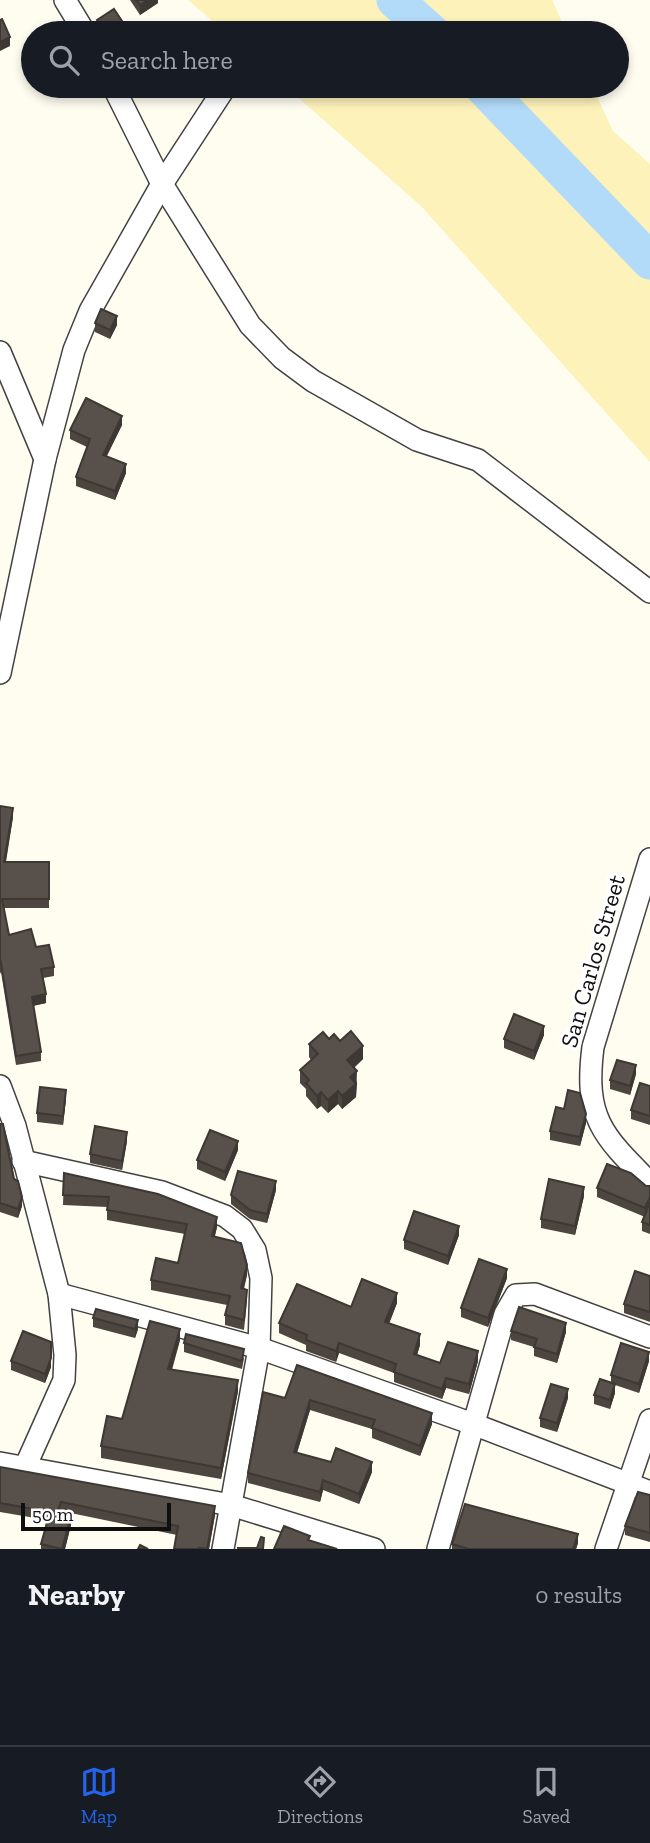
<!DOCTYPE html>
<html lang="en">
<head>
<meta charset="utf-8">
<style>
	:root { --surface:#171b24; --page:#20242c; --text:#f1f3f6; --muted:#9ea1a6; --line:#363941; --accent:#2563eb }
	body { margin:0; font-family:"Zilla Slab",serif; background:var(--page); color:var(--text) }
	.scale { position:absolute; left:21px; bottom:18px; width:150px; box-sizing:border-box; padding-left:7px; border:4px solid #0f0f0f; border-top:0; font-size:19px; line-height:24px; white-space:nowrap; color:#0f0f0f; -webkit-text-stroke:5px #fff; paint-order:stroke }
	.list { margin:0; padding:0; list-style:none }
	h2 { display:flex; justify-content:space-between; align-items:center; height:91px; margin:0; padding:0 28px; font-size:30px }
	h2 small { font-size:23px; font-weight:400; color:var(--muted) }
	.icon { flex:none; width:38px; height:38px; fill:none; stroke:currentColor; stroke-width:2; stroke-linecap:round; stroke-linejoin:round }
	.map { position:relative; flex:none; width:650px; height:1549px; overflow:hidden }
	.search { position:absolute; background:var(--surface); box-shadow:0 4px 10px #0003; left:21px; right:21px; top:21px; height:77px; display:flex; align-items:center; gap:18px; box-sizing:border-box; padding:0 24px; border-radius:38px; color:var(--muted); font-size:26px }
	.sheet { height:196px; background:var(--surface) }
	nav { display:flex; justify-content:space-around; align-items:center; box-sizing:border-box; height:98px; border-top:2px solid var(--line); background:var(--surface); font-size:19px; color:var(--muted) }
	nav a { display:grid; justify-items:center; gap:4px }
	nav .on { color:var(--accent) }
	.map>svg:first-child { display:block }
	.sand { fill:#fdf2ba }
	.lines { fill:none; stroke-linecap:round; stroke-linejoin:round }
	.river { stroke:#b2dbf9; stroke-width:37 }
	.minor-casing { stroke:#424242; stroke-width:24 }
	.minor { stroke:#fff; stroke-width:21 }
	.wall { fill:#4c4540 }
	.shaded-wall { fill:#3e3834 }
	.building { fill:#58504a; stroke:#3e3834; stroke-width:2 }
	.labels { text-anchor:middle; stroke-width:7; stroke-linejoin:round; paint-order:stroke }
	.street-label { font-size:24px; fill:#0f0f0f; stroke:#fff }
</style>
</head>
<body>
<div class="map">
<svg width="650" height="1549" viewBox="0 0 650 1549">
	<rect width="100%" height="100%" fill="#fffdf0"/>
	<g class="sand">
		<polygon points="188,0 552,0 567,33 226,33"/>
		<polygon points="285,86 592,86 613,131 650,164 650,462 421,206"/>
	</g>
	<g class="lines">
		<g class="river">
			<polyline points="395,0 432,33"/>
			<polyline points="482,86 650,261"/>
		</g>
		<g class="minor-casing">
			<g id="minor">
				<polyline points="65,0 85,33"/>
				<polyline points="113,86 162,184 250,325 282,358 313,381 417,440 478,460 650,592"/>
				<polyline points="0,352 45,459"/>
				<polyline points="0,673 45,459 74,350 90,311 162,184 226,86"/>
				<path d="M 650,859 L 593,1047 C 584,1118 602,1135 650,1183"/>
				<polyline points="0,1086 15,1126 59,1294 65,1355 64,1380 26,1465"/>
				<polyline points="23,1161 162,1192 225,1216 242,1229 255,1250 261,1278 259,1348 223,1549"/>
				<polyline points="59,1294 259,1348 473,1424 650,1492"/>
				<polyline points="0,1463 231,1505 374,1549"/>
				<polyline points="438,1549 505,1314 516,1295 535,1294 650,1337"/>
				<polyline points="606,1549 650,1420"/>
			</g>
		</g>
		<use href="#minor" class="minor"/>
	</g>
	<g class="wall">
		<polygon points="130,0 158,0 158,3 140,15"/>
		<polygon points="97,20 130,33 101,33 97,27"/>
		<polygon points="95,323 117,325 110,339 95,332"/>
		<polygon points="122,425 106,457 126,473 115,500 76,486 76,477 87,447 70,439 70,430"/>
		<polygon points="0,806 13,817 6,862 49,862 49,908 4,908 9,935 36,947 54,967 54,976 43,978 46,1003 33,1006 41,1052 41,1061 16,1065 1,972 0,974"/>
		<polygon points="544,1035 534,1060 504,1048 504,1039"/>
		<polygon points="329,1039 340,1041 363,1059 354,1068 357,1084 356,1097 342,1109 338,1104 328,1113 321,1106 317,1109 306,1096 306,1089 300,1083 300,1070 311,1060 309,1057 309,1044"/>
		<polygon points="636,1074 630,1095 610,1089 610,1080"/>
		<polygon points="650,1086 650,1125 631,1119 631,1110"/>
		<polygon points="66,1099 63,1125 37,1122 37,1113"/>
		<polygon points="586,1123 580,1146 550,1140 550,1131"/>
		<polygon points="0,1124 14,1179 22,1206 18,1218 0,1212"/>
		<polygon points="127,1141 122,1170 90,1163 90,1154"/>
		<polygon points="238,1150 225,1181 197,1169 197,1160"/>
		<polygon points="64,1173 217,1227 215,1236 247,1275 244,1289 247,1300 244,1330 225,1325 225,1315 227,1305 151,1290 151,1280 178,1263 185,1234 107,1220 107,1207 63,1205"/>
		<polygon points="650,1186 650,1234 642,1231 642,1222 645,1217 597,1197 597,1188"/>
		<polygon points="276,1190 267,1223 250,1219 231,1204 231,1195"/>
		<polygon points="584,1196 575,1235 541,1228 541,1219"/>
		<polygon points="459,1235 448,1265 404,1249 404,1240"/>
		<polygon points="650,1276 650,1322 624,1313 624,1304"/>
		<polygon points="507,1278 488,1327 461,1317 461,1308"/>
		<polygon points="397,1303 389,1324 420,1345 417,1355 440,1363 478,1361 469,1394 446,1388 442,1399 394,1382 394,1373 339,1353 336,1362 306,1351 306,1345 279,1333 279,1323 351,1307"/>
		<polygon points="93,1318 138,1329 135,1338 93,1327"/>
		<polygon points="511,1331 566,1332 557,1363 534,1356 534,1347 511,1340"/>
		<polygon points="180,1340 172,1370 238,1391 221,1479 101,1458 101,1446"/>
		<polygon points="51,1342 51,1367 45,1383 11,1370 11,1361"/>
		<polygon points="184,1343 244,1358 242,1369 184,1352"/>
		<polygon points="649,1361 639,1393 615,1385 615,1393 610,1409 594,1404 594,1395 611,1382 611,1375"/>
		<polygon points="297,1365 432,1424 420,1456 372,1438 372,1429 310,1410 297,1453 372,1472 359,1504 323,1490 320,1502 248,1483 248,1473 285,1398"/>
		<polygon points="568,1398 557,1432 540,1427 540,1418"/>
		<polygon points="0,1467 215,1515 209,1549 174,1549 177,1535 61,1511 71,1525 65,1549 41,1549 41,1544 47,1520 0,1512"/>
		<polygon points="650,1495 650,1542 625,1535 625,1526"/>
		<polygon points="578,1543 576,1549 452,1549 452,1544"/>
	</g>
	<g class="shaded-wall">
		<polygon points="148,0 158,0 158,3 140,15 140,5"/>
		<polygon points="10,37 10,46 0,51 0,42"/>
		<polygon points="117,316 117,325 110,339 110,330"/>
		<polygon points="122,416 122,425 103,464 103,455"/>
		<polygon points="126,464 126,473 115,500 115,491"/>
		<polygon points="13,808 13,817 4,871 4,862"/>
		<polygon points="46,994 46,1003 32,1006 32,997"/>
		<polygon points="544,1026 544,1035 534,1060 534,1051"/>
		<polygon points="363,1046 363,1059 347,1073 347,1060"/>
		<polygon points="636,1065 636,1074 630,1095 630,1086"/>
		<polygon points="357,1071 356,1097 342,1109 342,1096 350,1077"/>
		<polygon points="66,1090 66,1099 63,1125 63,1116"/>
		<polygon points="338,1091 338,1104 328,1113 328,1100"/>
		<polygon points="321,1092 321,1106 317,1109 317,1096"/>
		<polygon points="586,1114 586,1123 580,1146 580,1137"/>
		<polygon points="127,1132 127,1141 122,1170 122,1161"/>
		<polygon points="238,1141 238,1150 225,1181 225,1172"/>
		<polygon points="276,1181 276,1190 267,1223 267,1214"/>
		<polygon points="584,1187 584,1196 575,1235 575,1226"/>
		<polygon points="22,1197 22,1206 18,1218 18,1209"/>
		<polygon points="217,1217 217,1227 212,1246 212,1236"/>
		<polygon points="459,1226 459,1235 448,1265 448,1256"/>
		<polygon points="247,1265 247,1275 241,1298 241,1288"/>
		<polygon points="507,1269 507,1278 488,1327 488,1318"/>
		<polygon points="397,1293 397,1303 385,1333 385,1322"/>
		<polygon points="138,1320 138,1329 135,1338 135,1329"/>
		<polygon points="566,1323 566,1332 557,1363 557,1354"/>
		<polygon points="180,1329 180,1340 168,1381 168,1369"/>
		<polygon points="420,1334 420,1345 414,1364 414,1354"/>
		<polygon points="339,1343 339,1353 336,1362 336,1351"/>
		<polygon points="478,1351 478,1361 469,1394 469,1384"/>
		<polygon points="649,1352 649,1361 639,1393 639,1384"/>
		<polygon points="51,1358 51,1367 45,1383 45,1374"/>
		<polygon points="446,1378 446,1388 442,1399 442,1389"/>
		<polygon points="238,1380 238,1391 221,1479 221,1468"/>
		<polygon points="615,1384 615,1393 610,1409 610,1400"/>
		<polygon points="568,1389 568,1398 557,1432 557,1423"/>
		<polygon points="310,1400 310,1410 294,1462 294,1452"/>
		<polygon points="432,1413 432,1424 420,1456 420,1446"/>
		<polygon points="372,1462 372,1472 359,1504 359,1494"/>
		<polygon points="323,1480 323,1490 320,1502 320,1492"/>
		<polygon points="215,1506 215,1515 209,1549 207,1549"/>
		<polygon points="71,1516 71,1525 65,1549 62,1549"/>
		<polygon points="578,1534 578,1543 576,1549 573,1549"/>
	</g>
	<g class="building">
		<polygon points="136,0 148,0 140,5"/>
		<polygon points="114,9 130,33 105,33 97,20"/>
		<polygon points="2,19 10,37 0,42 0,20"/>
		<polygon points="101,309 117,316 110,330 95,323"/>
		<polygon points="86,398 122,416 103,455 126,464 115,491 76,477 90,439 70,430"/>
		<polygon points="0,806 13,808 4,862 49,862 49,899 2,899 9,935 31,929 36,947 49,945 54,967 41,969 46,994 32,997 41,1052 16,1056 1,963 0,965"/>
		<polygon points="514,1014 544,1026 534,1051 504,1039"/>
		<polygon points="351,1031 363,1046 347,1060 357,1071 350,1077 356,1084 342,1096 338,1091 328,1100 321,1092 317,1096 306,1083 309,1080 300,1070 318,1054 309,1044 323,1032 329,1039 334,1034 340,1041"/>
		<polygon points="617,1060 636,1065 630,1086 610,1080"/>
		<polygon points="640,1083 650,1086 650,1116 631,1110"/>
		<polygon points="40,1087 66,1090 63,1116 37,1113"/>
		<polygon points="568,1090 580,1093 586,1114 580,1137 550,1131 556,1107 564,1109"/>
		<polygon points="0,1124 3,1124 14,1179 18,1181 22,1197 18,1209 0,1203"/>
		<polygon points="95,1126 127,1132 122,1161 90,1154"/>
		<polygon points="210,1130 238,1141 225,1172 197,1160"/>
		<polygon points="607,1164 631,1173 646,1186 650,1186 650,1197 645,1208 597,1188"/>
		<polygon points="238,1171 276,1181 267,1214 250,1210 231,1195"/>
		<polygon points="64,1173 158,1194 217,1217 212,1236 241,1243 247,1265 241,1288 247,1290 244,1320 225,1315 230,1296 151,1280 156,1258 178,1263 187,1224 107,1210 109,1197 63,1195"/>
		<polygon points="549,1179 584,1187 575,1226 541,1219"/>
		<polygon points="650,1202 650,1225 642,1222"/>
		<polygon points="414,1211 459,1226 448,1256 404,1240"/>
		<polygon points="479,1259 507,1269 488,1318 461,1308"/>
		<polygon points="635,1271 650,1276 650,1312 624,1304"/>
		<polygon points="362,1279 397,1293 385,1322 420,1334 414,1354 440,1363 448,1342 478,1351 469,1384 446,1378 442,1389 394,1372 396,1364 339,1343 336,1351 306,1340 307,1335 279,1323 297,1284 351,1307"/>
		<polygon points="519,1307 566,1323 557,1354 534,1347 537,1339 511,1331"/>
		<polygon points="96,1309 138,1320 135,1329 93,1318"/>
		<polygon points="150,1321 180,1329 168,1369 238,1380 221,1468 101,1446 107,1416 122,1419"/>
		<polygon points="23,1331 51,1342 51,1358 45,1374 11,1361"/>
		<polygon points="186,1334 244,1349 242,1361 184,1343"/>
		<polygon points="621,1343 649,1352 639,1384 611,1375"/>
		<polygon points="297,1365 432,1413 420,1446 372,1428 375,1420 310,1400 294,1452 331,1462 336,1448 372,1462 359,1494 323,1480 320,1492 248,1473 263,1392 285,1398"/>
		<polygon points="600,1379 615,1384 610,1400 594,1395"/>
		<polygon points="551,1384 568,1389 557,1423 540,1418"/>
		<polygon points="0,1467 215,1506 207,1549 199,1548 199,1549 174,1549 178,1526 61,1502 58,1510 71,1516 62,1549 41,1544 50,1512 0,1503"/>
		<polygon points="638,1492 650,1495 650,1533 625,1526"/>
		<polygon points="465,1504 578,1534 573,1549 469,1549 452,1544"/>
		<polygon points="284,1526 310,1536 308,1540 337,1549 274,1549"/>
		<polygon points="261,1537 264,1538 263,1549 238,1549 238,1548 257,1548"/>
		<polygon points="140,1545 148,1549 138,1549"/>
	</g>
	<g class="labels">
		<g class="street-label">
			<text transform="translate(593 961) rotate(-74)" y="8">San Carlos Street</text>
		</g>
	</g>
</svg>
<div class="scale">50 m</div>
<div class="search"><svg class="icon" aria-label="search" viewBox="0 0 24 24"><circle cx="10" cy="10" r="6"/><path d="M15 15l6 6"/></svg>Search here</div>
</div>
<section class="sheet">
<h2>Nearby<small>0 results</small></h2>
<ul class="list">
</ul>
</section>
<nav>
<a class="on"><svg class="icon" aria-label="map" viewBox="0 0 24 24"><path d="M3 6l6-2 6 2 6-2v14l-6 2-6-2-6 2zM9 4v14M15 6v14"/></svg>Map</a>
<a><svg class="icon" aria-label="directions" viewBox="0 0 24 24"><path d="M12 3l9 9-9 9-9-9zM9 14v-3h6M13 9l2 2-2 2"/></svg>Directions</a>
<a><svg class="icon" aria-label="saved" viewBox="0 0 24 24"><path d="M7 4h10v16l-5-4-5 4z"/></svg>Saved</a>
</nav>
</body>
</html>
